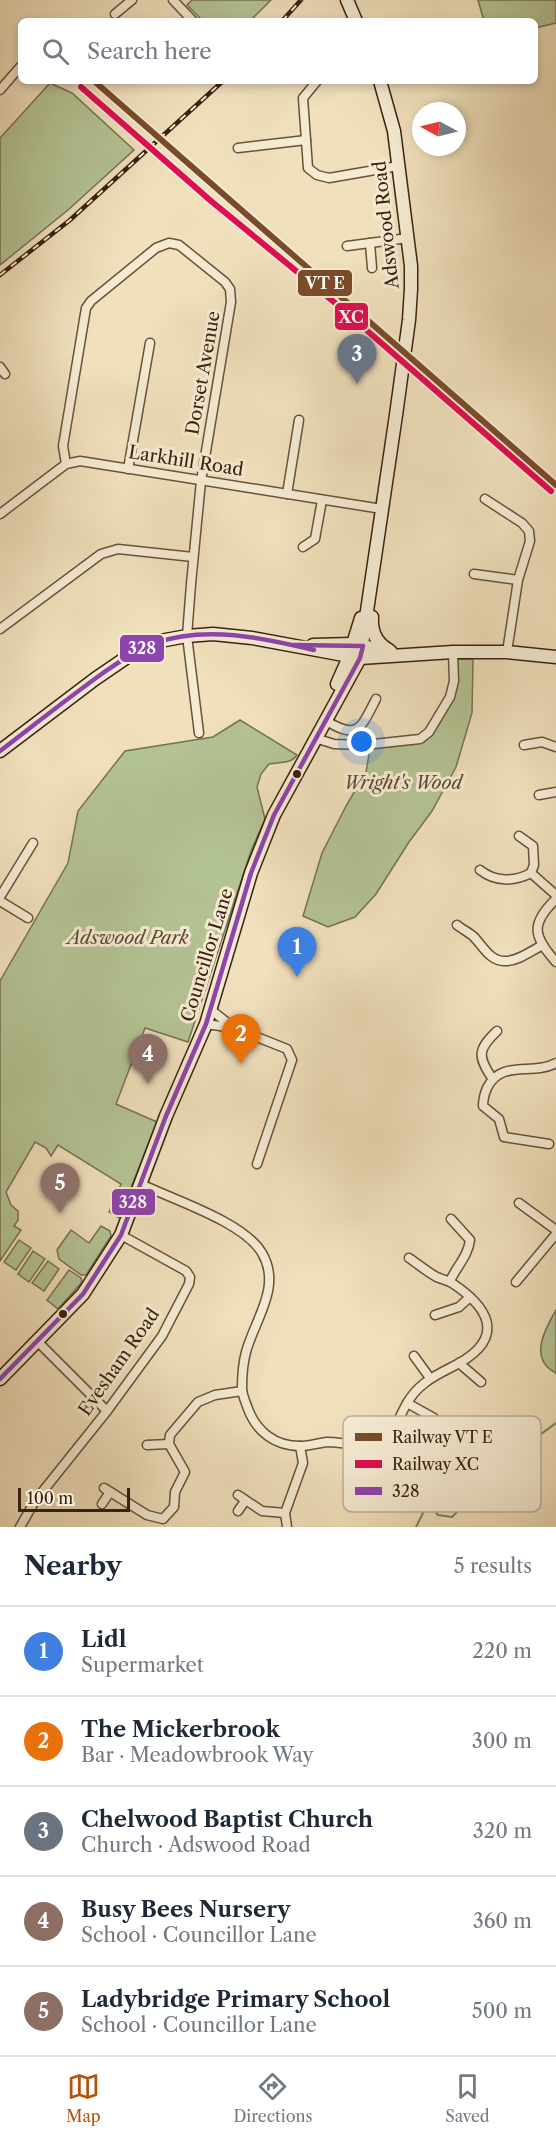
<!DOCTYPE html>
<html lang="en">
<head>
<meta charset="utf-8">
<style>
	:root { --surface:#fff; --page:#f2f2f3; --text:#1f2937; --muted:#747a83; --line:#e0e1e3; --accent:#b45309 }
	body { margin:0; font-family:"Libre Caslon Text",serif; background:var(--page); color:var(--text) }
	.compass { position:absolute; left:412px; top:102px; width:54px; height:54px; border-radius:50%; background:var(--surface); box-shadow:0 3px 9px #0003; rotate:277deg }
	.scale { position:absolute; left:18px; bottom:15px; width:112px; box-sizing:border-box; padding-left:6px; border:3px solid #392210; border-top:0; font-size:16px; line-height:21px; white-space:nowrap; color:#392210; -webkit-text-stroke:4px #f5ebd3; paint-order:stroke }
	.you { position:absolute; left:362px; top:742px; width:21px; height:21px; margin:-15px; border:4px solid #fff; border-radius:50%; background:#1a73e8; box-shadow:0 0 0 9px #1a73e833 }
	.badge { display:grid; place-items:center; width:39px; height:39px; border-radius:50%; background:var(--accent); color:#fff; font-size:20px; font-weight:700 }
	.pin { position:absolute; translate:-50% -50px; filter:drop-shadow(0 2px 3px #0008) }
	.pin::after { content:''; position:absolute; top:32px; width:21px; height:18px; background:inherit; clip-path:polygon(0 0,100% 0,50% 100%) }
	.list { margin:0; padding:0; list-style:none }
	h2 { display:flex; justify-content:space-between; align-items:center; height:78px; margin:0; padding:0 24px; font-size:26px }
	h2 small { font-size:20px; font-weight:400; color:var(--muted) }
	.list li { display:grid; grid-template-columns:39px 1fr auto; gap:18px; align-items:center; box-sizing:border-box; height:90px; padding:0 24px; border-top:2px solid var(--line) }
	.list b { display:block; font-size:22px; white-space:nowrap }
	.list p { margin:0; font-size:20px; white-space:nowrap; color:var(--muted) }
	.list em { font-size:20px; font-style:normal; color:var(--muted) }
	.icon { flex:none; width:33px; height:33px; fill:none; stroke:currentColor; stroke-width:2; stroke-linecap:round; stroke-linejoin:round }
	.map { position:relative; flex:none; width:556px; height:1527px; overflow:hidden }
	.search { position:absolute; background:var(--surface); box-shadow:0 3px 9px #0003; left:18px; right:18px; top:18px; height:66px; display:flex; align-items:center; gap:15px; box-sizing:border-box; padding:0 21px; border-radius:9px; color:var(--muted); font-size:22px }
	.sheet { height:528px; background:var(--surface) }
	nav { display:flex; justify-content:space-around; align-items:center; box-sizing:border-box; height:84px; border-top:2px solid var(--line); background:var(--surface); font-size:16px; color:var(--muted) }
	nav a { display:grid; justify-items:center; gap:3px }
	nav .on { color:var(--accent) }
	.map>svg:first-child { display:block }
	.green { fill:#b4c394; stroke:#767252; stroke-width:1.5 }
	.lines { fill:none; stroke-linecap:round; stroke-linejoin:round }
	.stream { stroke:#74806d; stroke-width:2 }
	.street-casing { stroke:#67523b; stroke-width:11 }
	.secondary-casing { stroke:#392210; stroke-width:15 }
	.street { stroke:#f5ebd3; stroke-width:8 }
	.secondary { stroke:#f5ebd3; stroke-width:12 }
	.rail-casing { stroke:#392210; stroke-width:4.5 }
	.rail { stroke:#f5ebd3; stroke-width:2; stroke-dasharray:7; stroke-linecap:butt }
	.bus-1-casing { stroke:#f5ebd3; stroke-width:9 }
	.bus-1 { stroke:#8e44ad; stroke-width:4.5 }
	.rail-1-casing { stroke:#f5ebd3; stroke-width:10 }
	.rail-2-casing { stroke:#f5ebd3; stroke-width:10 }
	.rail-1 { stroke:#7a4b2a; stroke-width:6 }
	.rail-2 { stroke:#df0d52; stroke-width:6 }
	.bus-dot { fill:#392210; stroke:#f5ebd3; stroke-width:2 }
	.labels { text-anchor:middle; stroke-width:6; stroke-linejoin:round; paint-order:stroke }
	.street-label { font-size:18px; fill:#392210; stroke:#f5ebd3 }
	.park-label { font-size:18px; font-style:italic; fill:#584a31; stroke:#f5ebd3 }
	.key { fill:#f5ebd3; stroke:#bdaf98; stroke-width:1.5 }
	.key-label { font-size:16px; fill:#392210 }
	.line-badge { stroke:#f5ebd3; stroke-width:2 }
	.badge-label { font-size:16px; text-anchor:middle; font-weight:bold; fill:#fff }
</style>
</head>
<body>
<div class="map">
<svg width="556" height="1527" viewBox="0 0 556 1527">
	<rect width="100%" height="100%" fill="#f0e0bc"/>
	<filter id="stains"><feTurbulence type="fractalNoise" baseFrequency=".00333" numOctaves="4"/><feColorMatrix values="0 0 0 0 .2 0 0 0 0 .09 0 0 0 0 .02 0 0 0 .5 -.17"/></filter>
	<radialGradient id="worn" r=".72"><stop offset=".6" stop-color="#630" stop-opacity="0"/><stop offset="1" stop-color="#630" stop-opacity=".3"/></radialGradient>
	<g class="green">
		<polygon points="192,0 271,0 250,21 203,21 187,5"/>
		<polygon points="478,0 556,0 556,23 535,28 535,21 484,21"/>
		<polygon points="50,83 72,93 134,150 68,210 0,265 0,138"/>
		<polygon points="457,659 473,659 472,713 456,767 432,811 409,842 376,894 355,917 328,927 303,916 322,853 346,806 366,772 370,749 424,742 433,733 453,697"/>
		<path d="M 240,720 L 297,755 C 291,764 279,762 269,764 L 261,774 L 257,787 L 265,819 L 251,851 L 188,1042 L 145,1028 L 116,1104 L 157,1122 L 119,1218 L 109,1212 L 121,1184 L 58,1145 L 51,1156 L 46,1148 L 35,1142 L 6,1192 L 11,1205 L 18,1211 L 18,1220 L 14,1226 L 21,1230 L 0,1261 L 0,981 L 68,863 L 78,811 L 125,751 L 213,737 Z"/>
		<polygon points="101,1226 110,1231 111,1236 86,1275 81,1275 59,1259 57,1250 71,1230 89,1243"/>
		<polygon points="19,1240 31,1248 16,1270 4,1262"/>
		<polygon points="33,1251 45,1259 29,1282 18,1274"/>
		<polygon points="48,1261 59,1269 44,1291 32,1283"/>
		<polygon points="69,1270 81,1278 82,1282 58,1309 47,1300"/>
		<path d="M 556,1310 L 556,1373 C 528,1359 545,1329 556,1310 Z"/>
	</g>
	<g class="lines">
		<polyline class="stream" points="416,1527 424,1511 433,1509 438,1515 452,1517 473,1496 486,1470 503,1457 522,1448 556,1423"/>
		<g class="street-casing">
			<g id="street">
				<polyline points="173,0 193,21"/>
				<polyline points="115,14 132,0"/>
				<polyline points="317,81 303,98 308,168 317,175 329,178 398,166"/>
				<polyline points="0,90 20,67"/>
				<polyline points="238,148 306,140"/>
				<polyline points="370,243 372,268"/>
				<polyline points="347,246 408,238"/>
				<polyline points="0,367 5,374"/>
				<polyline points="66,464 63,446 86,308 91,301 156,248 169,243 179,245 225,282 230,289 231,302 201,481 191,584 187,636 199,733"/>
				<polyline points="128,469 150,343"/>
				<polyline points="287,494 299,420"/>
				<polyline points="485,499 522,523 529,531 530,541 518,580 507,652"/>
				<polyline points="0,514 66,464 80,461 382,509"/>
				<polyline points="303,547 315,539 322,500"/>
				<polyline points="474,574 518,580"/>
				<polyline points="0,629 101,554 118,549 193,557"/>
				<path d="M 325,720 C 358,741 361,728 376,699"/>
				<polyline points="315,738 334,744 364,745 420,739 429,732 450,697 454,681 453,652"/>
				<polyline points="524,745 542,742 556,747"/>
				<polyline points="539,795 556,792"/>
				<polyline points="519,836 533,846 534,865 531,873"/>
				<path d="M 480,870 C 495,882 514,882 531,873 L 556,895"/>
				<polyline points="0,897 33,843"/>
				<path d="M 556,899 C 530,924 533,936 556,962"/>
				<polyline points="0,901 28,918"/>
				<path d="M 457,925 C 462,929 468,932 473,936 C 483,946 490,962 506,961 C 518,961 531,951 541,946"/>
				<polyline points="209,1011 215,1013 234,1028 287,1049 292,1060 257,1164"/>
				<polyline points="206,1024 234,1028"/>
				<path d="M 492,1078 C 477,1056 478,1049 497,1031"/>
				<path d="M 549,1144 L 504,1137 L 499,1119 L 483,1106 C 483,1099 484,1095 487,1088 C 501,1059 532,1076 556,1063"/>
				<path d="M 141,1184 C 174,1200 244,1222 262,1253 C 282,1287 255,1319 246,1352 C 243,1363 242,1376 242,1388 C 242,1395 246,1403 248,1409 C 257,1432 275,1446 300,1446 C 309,1446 318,1443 327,1442 C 344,1442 370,1450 385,1439 C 395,1432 400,1415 406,1405 C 416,1386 432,1377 450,1368 C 502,1343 497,1313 452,1283 C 447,1280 440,1279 435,1276 C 426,1271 418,1264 409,1258"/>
				<polyline points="519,1203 556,1230"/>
				<path d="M 450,1281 C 457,1266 468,1256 470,1240 L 451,1219"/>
				<polyline points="516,1282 556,1234"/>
				<polyline points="435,1315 459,1307 470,1297"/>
				<polyline points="38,1342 107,1411"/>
				<polyline points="414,1356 430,1378"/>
				<polyline points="459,1363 481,1382"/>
				<polyline points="407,1403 434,1418"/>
				<polyline points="385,1440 397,1462"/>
				<polyline points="147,1445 169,1444"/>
				<polyline points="104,1488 147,1515 163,1519 174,1507 175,1492 185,1472 169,1444 170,1435 198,1402 215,1395 242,1391"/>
				<polyline points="238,1495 262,1511 285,1513"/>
				<polyline points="102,1504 110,1492"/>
				<polyline points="238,1511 245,1501"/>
				<polyline points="20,1527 35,1501 107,1411 162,1336 189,1284 190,1277 186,1271 121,1235"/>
				<polyline points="287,1527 285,1513 303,1463 300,1446"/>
			</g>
		</g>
		<g class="secondary-casing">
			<g id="secondary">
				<polyline points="347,0 356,21"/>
				<path d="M 372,617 C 371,631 376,643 389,650"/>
				<polyline points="313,645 352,644 391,652"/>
				<polyline points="337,684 349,657 361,618"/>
				<polyline points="0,751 95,679 133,653 160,641 187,636 213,634 252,638 360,658 453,652 507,652 556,657"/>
				<polyline points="0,1379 83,1294 121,1235 166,1116 206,1024 251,873 274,815 360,658 396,415 409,320 411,289 411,266 394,131 380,81"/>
			</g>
		</g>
		<use href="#street" class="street"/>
		<use href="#secondary" class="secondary"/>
		<g class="rail-casing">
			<g id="rail">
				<polyline points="282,21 301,0"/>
				<polyline points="0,275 70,220 223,81"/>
			</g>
		</g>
		<use href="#rail" class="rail"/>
		<g class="bus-1-casing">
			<g id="bus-1">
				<path d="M 0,751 C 34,725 68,698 103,673 C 119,662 136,650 155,643 C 206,625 263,638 314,650"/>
				<polyline points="0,1379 83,1294 121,1235 166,1116 206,1024 251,873 274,815 360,658 363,646 294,645"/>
			</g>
		</g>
		<use href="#bus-1" class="bus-1"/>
		<g class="rail-1-casing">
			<polyline id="rail-1" points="94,81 556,485"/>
		</g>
		<g class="rail-2-casing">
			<polyline id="rail-2" points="81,87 211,201 340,307 551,491"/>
		</g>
		<use href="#rail-1" class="rail-1"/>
		<use href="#rail-2" class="rail-2"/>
	</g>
	<g class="bus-dot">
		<circle cx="297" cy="774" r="5"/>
		<circle cx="63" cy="1314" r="5"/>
	</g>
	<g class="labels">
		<g class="street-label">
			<text transform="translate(386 225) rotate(-96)" y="6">Adswood Road</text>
			<text transform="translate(203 373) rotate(-80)" y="6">Dorset Avenue</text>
			<text transform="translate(186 461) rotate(9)" y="6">Larkhill Road</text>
			<text transform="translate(207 955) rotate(-73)" y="6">Councillor Lane</text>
			<text transform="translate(119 1362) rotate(-55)" y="6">Evesham Road</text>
		</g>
		<g class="park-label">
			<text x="403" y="789">Wright's Wood</text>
			<text x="128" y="944">Adswood Park</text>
		</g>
	</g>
	<rect x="343" y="1416" width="198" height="96" rx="9" class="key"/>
	<rect x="355" y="1433" width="27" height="8" fill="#7a4b2a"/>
	<rect x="355" y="1460" width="27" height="8" fill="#df0d52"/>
	<rect x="355" y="1487" width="27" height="8" fill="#8e44ad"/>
	<g class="key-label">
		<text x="392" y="1443">Railway VT E</text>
		<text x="392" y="1470">Railway XC</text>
		<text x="392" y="1497">328</text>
	</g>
	<g class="line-badge">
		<rect x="297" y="269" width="56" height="28" rx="6" fill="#7a4b2a"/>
		<rect x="334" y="302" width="35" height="29" rx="6" fill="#df0d52"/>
		<rect x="119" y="634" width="46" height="29" rx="6" fill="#8e44ad"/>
		<rect x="111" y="1188" width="45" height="28" rx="6" fill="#8e44ad"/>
	</g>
	<g class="badge-label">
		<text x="325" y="289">VT E</text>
		<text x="351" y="323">XC</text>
		<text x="142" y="654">328</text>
		<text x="133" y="1208">328</text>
	</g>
	<rect width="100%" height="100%" filter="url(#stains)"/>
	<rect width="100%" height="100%" fill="url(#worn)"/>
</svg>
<svg class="compass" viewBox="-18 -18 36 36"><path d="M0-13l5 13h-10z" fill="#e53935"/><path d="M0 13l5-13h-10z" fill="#747a83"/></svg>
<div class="scale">100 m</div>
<div class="you"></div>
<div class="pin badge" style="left:297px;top:977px;background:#3f7fe0">1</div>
<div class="pin badge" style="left:241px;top:1064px;background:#e8710a">2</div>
<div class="pin badge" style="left:357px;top:384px;background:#6b7280">3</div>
<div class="pin badge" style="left:148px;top:1084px;background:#8d6e63">4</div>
<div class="pin badge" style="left:60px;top:1213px;background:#8d6e63">5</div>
<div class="search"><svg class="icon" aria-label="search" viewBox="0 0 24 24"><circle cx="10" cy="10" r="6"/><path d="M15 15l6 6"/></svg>Search here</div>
</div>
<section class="sheet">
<h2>Nearby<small>5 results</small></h2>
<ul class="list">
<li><span class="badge" style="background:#3f7fe0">1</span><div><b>Lidl</b><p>Supermarket</p></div><em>220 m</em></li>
<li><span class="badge" style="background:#e8710a">2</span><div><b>The Mickerbrook</b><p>Bar · Meadowbrook Way</p></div><em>300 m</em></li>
<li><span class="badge" style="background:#6b7280">3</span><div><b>Chelwood Baptist Church</b><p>Church · Adswood Road</p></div><em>320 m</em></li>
<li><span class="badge" style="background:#8d6e63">4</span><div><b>Busy Bees Nursery</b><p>School · Councillor Lane</p></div><em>360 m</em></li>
<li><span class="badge" style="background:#8d6e63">5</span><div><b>Ladybridge Primary School</b><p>School · Councillor Lane</p></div><em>500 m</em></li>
</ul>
</section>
<nav>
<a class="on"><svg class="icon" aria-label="map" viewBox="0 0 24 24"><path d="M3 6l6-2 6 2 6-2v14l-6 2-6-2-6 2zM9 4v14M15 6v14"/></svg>Map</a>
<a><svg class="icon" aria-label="directions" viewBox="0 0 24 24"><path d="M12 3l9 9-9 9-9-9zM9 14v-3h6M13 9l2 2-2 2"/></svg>Directions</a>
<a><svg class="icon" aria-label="saved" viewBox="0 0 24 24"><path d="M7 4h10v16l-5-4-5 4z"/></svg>Saved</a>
</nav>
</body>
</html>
